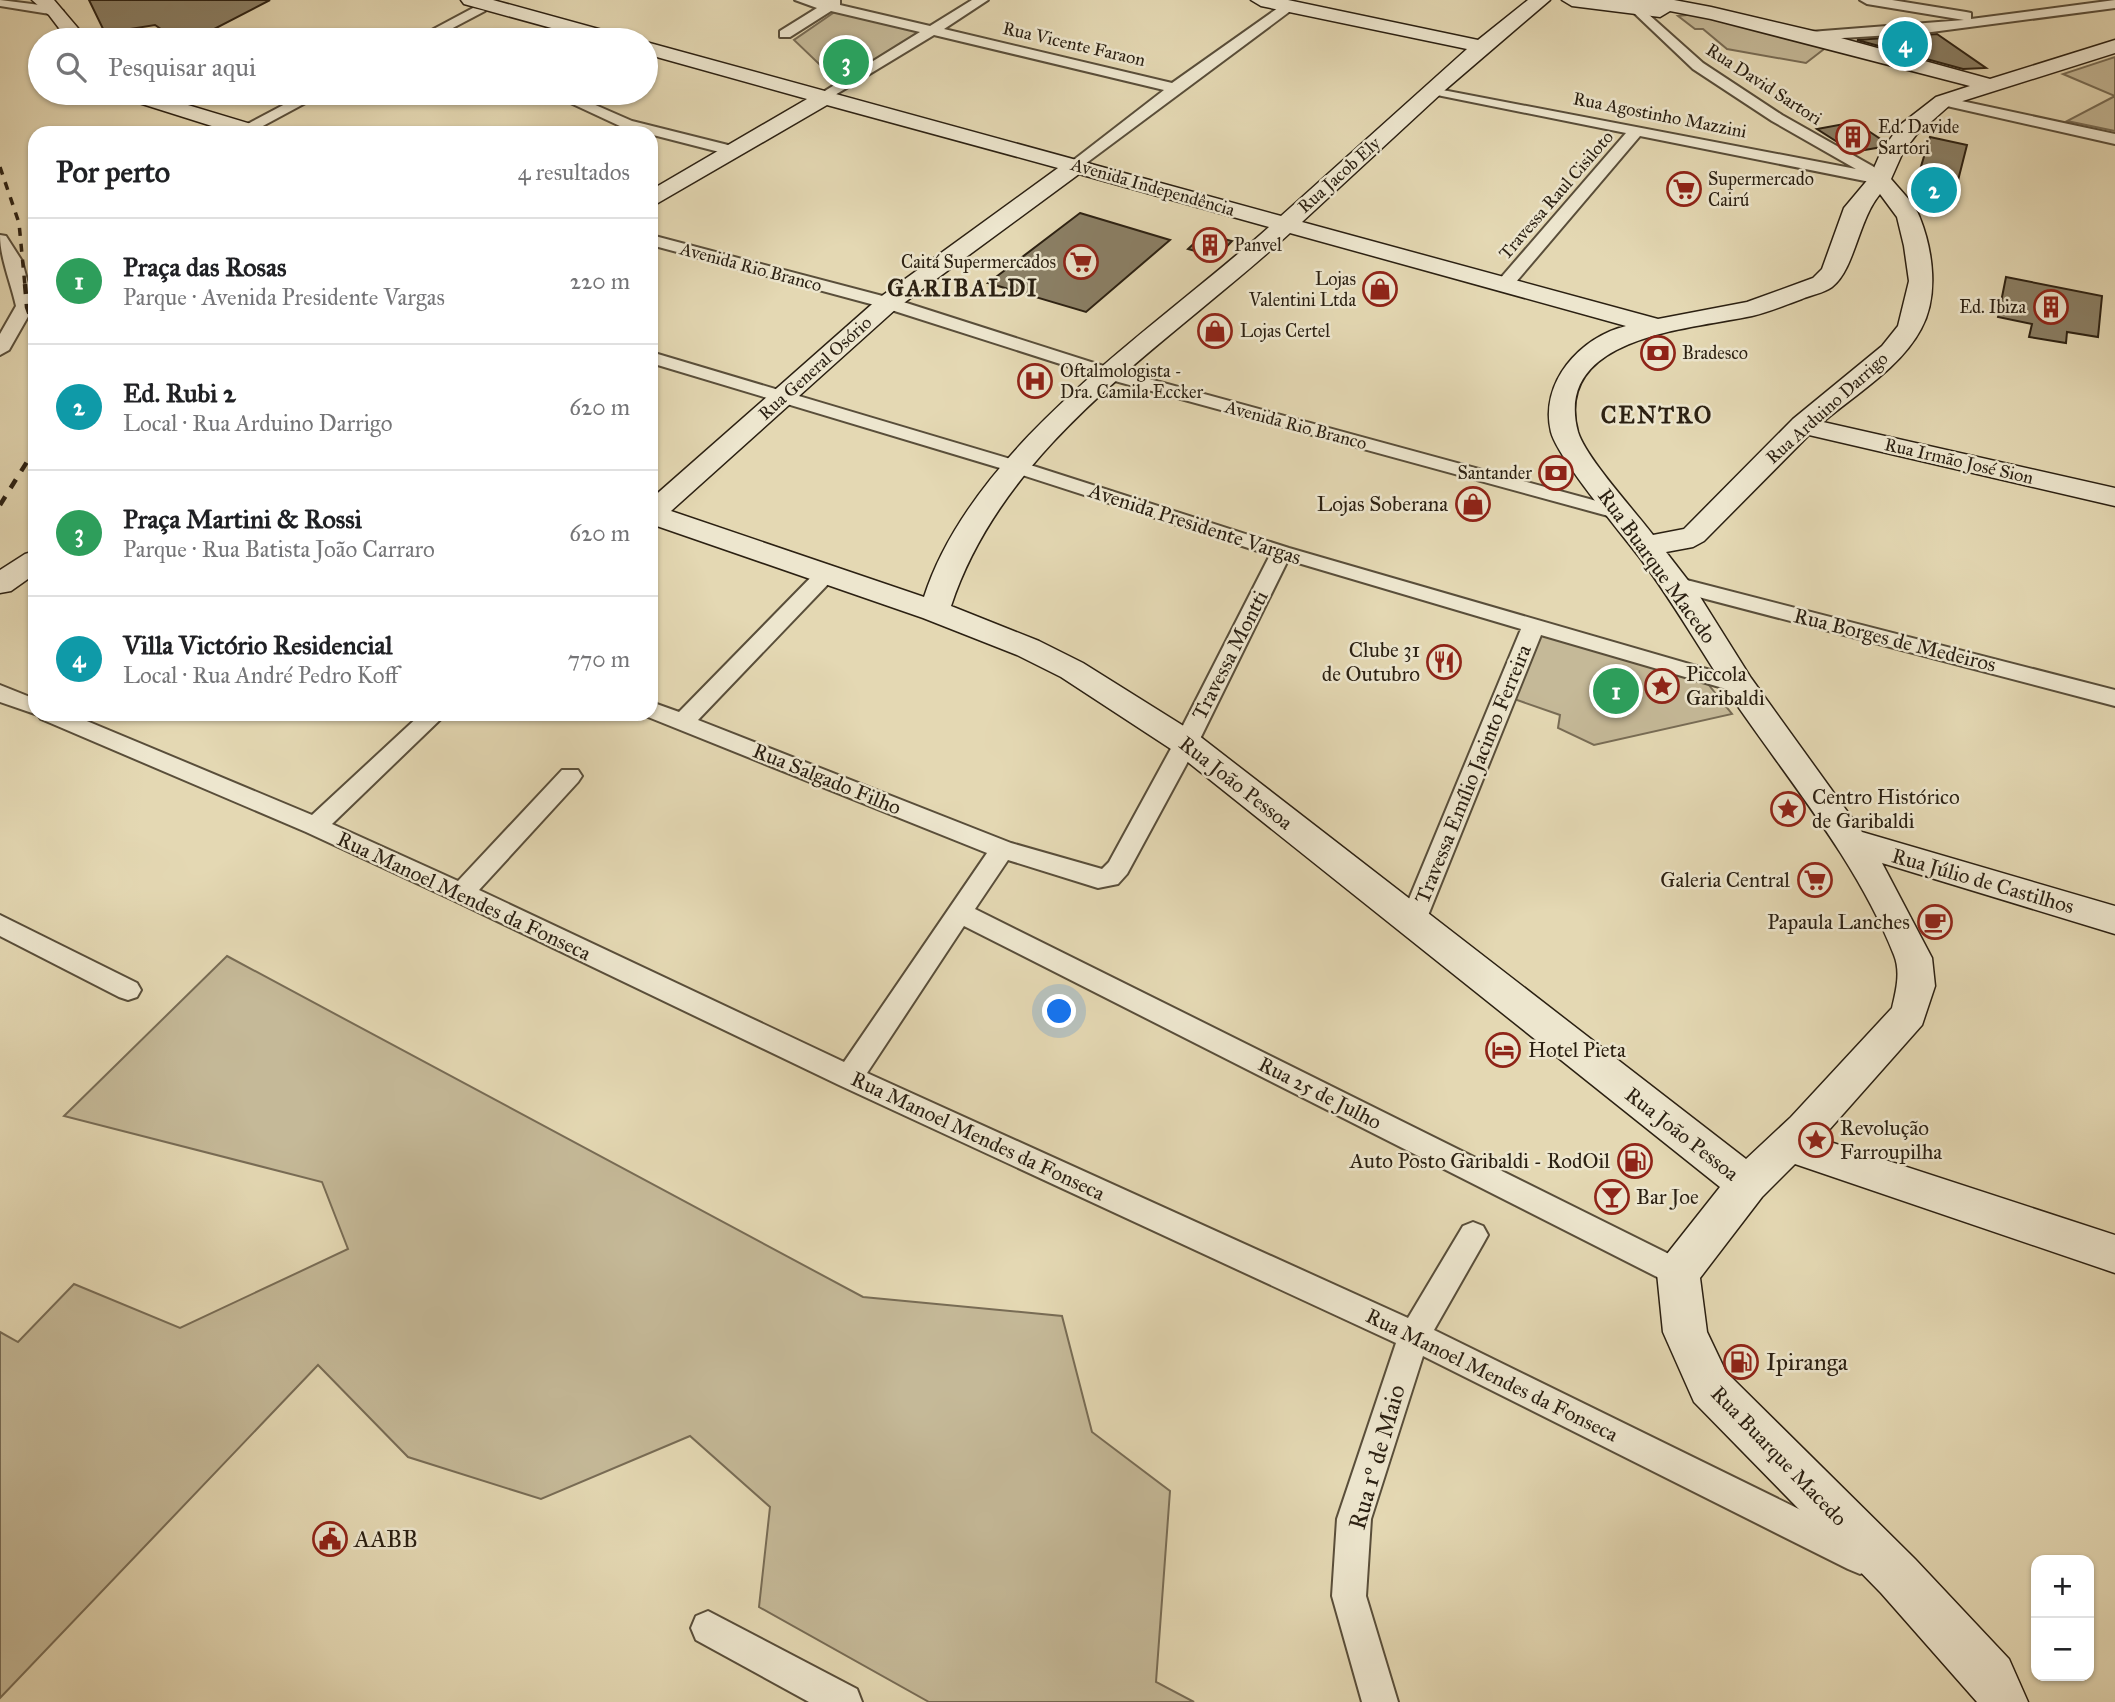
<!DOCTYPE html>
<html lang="pt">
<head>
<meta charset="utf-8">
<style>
	:root { --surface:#fff; --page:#f6f6f6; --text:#202124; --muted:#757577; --line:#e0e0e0; --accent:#0b8043 }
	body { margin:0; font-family:"IM FELL Great Primer",serif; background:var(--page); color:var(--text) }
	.controls { position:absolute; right:21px; bottom:21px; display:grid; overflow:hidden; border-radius:14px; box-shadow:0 2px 5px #0004 }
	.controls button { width:63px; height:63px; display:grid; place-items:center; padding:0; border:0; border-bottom:2px solid var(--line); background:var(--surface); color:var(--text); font:35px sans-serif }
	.you { position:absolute; left:1060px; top:1012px; width:24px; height:24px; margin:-18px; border:5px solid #fff; border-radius:50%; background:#1a73e8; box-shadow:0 0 0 10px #1a73e833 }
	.badge { display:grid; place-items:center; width:46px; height:46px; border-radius:50%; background:var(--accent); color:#fff; font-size:23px; font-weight:700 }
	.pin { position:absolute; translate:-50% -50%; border:4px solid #fff; box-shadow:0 2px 7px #0006 }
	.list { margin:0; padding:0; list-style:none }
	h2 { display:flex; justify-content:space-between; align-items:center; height:91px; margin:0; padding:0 28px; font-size:30px }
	h2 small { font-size:23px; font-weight:400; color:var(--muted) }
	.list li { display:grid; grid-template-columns:46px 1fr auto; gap:21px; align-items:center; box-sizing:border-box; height:126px; padding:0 28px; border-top:2px solid var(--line) }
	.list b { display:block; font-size:26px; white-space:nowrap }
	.list p { margin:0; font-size:23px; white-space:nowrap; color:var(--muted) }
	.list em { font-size:23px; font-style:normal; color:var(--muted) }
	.icon { flex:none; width:38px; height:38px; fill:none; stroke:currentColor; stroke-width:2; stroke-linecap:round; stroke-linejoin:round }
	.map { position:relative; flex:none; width:2115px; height:1702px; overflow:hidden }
	.search { position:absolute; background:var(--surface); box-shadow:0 2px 5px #0004; left:28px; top:28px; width:630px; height:77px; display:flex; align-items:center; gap:18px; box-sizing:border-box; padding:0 24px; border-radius:38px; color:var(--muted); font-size:26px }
	.panel { position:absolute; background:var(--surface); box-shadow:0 2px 5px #0004; left:28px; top:126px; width:630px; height:595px; border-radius:21px }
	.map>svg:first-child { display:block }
	.green { fill:#c5b998; stroke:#786c55; stroke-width:2 }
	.building { fill:#8b8066; stroke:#2b2012; stroke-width:2 }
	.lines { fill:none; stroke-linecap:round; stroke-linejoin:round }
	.street-casing { stroke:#594e3a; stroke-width:4 }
	.secondary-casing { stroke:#2b2012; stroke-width:3 }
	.street { fill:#ede6ce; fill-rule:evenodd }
	.secondary { fill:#ede6ce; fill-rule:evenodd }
	.rail-far1 { stroke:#2b2012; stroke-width:3.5; stroke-dasharray:8 8; stroke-linecap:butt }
	.rail { stroke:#2b2012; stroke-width:4.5; stroke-dasharray:10 10; stroke-linecap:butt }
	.labels { text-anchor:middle; stroke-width:5; stroke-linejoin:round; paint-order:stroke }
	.far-street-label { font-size:18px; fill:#2b2012; stroke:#ede6ce }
	.far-poi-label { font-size:18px; fill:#2b2012; stroke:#ede6ce; text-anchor:start }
	.poi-label { font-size:21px; fill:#2b2012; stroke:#ede6ce; text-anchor:end }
	.street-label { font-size:21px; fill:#2b2012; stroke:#ede6ce }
	.far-district-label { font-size:23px; font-weight:bold; letter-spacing:2px; fill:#2b2012; stroke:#ede6ce }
	.near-poi-label { font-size:24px; fill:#2b2012; stroke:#ede6ce; text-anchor:start }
	.near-street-label { font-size:24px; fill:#2b2012; stroke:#ede6ce }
</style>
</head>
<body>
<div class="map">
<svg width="2115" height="1702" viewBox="0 0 2115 1702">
	<rect width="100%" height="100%" fill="#e4d8b3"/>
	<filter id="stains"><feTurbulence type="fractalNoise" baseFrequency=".00286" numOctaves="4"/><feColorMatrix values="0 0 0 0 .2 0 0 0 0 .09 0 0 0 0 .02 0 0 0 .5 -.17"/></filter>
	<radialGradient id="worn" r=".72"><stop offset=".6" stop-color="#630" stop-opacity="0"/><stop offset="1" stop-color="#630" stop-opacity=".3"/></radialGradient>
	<g class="green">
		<polygon points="836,11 925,31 840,84 794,40"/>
		<polygon points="1695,14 1828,46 1806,63 1727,49 1703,29 1695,29 1678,16"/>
		<polygon points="2115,57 2115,131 2067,121 2115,96 2063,74"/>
		<polygon points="1541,632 1708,684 1732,714 1594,745 1558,728 1560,715 1514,699"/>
		<polygon points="227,956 863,1297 1062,1316 1092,1432 1170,1491 1156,1682 1194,1702 929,1702 759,1607 770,1507 690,1436 541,1499 408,1457 318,1365 0,1698 0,1332 18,1342 74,1284 180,1328 348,1249 322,1182 64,1116"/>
	</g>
	<g class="building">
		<polygon points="89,0 270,0 193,40 177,40 155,25 105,33"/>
		<polygon points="1937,34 1986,68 1963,69 1857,40"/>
		<polygon points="1855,122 1885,142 1882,147 1853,152 1817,129"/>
		<polygon points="1930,137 1967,145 1951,208 1911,199"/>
		<polygon points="1080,213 1170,240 1086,312 988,283"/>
		<polygon points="1204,234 1232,241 1217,257 1188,249"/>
		<polygon points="2006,277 2102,296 2098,337 2067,332 2066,343 2029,337 2032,324 1998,317"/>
	</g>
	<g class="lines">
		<g class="street-casing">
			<g id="street">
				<polygon points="0,0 56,7 63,11 56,15 0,6"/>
				<polygon points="795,0 840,0 840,5 930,26 972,0 988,0 944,29 1172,83 1285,3 1297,6 1077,170 1071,168 1071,162 1164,90 934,35 825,101 818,97 820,94 920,32 831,11 790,37 780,37 780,31 817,8"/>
				<polygon points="1860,0 1892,0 1966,12 1971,13 1971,19 2115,0 2115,8 1924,33 1810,40 1803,36 1810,32 1964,20 1867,4"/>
				<polygon points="1638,5 1703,63 1782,115 1874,167 1874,173 1888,179 1880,184 1640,136 1510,289 1498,289 1495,285 1498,281 1626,133 1432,94 1427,93 1427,87 1856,169 1772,121 1693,69 1633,12 1631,9"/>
				<polygon points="473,8 485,11 430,40 413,40"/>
				<polygon points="306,93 324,93 250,133 238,133 236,130"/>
				<polygon points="549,93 568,93 632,121 740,148 743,151 735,156 622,127"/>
				<polygon points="1943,97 2115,134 2115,144 1938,104 1938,98"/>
				<path d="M 0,235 L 6,236 L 22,261 L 34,306 L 9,350 L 0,355 L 0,334 L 16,306 C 11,283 0,258 0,235 Z"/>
				<polygon points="651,235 894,299 1116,370 1626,509 1629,513 1626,517 1612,517 1104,378 882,307 651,245"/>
				<polygon points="651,352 1024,463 1289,548 1748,681 1751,686 1748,691 1740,693 1541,635 1425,923 1421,930 1412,933 1403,930 1399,923 1521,629 1288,560 1198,743 1127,874 1118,884 1098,888 1008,860 975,909 1689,1264 1693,1273 1689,1282 1678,1286 1667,1282 964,926 867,1073 1408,1318 1463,1226 1473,1222 1483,1226 1488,1235 1483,1244 1434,1330 1872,1545 1877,1557 1872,1569 1860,1574 1848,1569 1423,1356 1371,1519 1366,1596 1398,1702 1362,1702 1332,1596 1337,1519 1396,1343 839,1085 453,900 306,832 41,719 38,715 0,702 0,685 35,699 35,714 70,714 312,815 421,714 446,714 332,824 458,881 562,770 578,770 582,776 578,782 479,890 844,1062 987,853 643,715 651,714 651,702 679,712 819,569 833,569 836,574 833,579 698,720 1011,843 1102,869 1109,862 1174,743 1270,555 1010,471 651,363"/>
				<polygon points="1675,577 2115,690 2115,706 1668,589 1664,584 1668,579"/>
				<polygon points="0,915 137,983 141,990 137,997 128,1000 119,997 0,936"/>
				<polygon points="708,1611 857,1689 862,1702 809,1702 696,1640 691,1628 696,1616"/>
			</g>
		</g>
		<g class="secondary-casing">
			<g id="secondary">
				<polygon points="32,0 54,0 88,40 68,40 49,15"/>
				<polygon points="461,0 493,0 624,36 627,40 595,40 464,4"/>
				<path d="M 1251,0 L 1288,0 L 1478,40 L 1528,0 L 1550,0 L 1445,90 L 1302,222 L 1658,319 L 1747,302 L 1813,278 L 1822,269 L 1844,208 L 1870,177 L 1881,152 L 1900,125 L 1936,97 L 1970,86 L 1711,19 L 1670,11 L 1660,17 L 1572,6 L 1562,0 L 1674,0 L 1711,7 L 1830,35 L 1990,79 L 2115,40 L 2115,53 L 1950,105 L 1916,135 L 1903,152 L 1891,179 C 1901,191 1915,204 1920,218 C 1933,251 1939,297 1921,329 C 1901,367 1856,394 1823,422 L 2115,488 L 2115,506 L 1809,435 L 1704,541 L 1693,547 L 1666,552 L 1697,592 L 1751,678 L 1862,832 L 2115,906 L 2115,934 L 1882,863 L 1932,958 L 1935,986 L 1922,1025 L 1821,1139 L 2115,1235 L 2115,1273 L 1795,1164 L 1762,1197 L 1700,1278 L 1707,1332 L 1726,1372 L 1915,1559 L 2009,1659 L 2028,1702 L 1977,1702 L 1881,1593 L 1694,1402 L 1663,1332 L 1657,1273 L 1663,1259 L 1720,1187 L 1174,751 L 1061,677 L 1017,655 L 923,618 L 651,524 L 651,499 L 879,298 L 1058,168 L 827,105 L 651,207 L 651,190 L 807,99 L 646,54 L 646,42 L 1281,216 L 1467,49 L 1261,6 ZM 1079,174 L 1269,227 C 1154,330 973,445 924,597 L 671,511 L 897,308 ZM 1880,194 L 1897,217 L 1904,246 L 1909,281 L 1898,326 L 1882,346 L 1793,419 L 1684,529 L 1653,535 C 1635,511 1586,458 1578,432 C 1552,336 1691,329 1752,316 C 1769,312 1785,305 1802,299 C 1811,295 1824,293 1832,287 C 1855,269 1858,220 1880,194 ZM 1290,233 L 1626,326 C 1580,337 1539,383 1551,432 C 1558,459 1623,535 1643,562 C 1678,609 1706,660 1739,708 C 1794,787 1859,866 1894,955 C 1901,972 1896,991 1892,1008 L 1791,1117 L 1746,1159 L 1198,735 L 1083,663 L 1039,641 L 951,606 C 1005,442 1169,344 1290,233 Z"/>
				<polygon points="117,93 148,93 264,128 267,133 234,133 120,97"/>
				<polygon points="35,551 35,574 11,591 0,593 0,570 25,554"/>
			</g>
		</g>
		<use href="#street" class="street"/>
		<use href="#secondary" class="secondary"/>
		<polyline class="rail-far1" points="0,167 19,223 25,286"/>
		<g class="rail">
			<polyline points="25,284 27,307 35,330"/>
			<polyline points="0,505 35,449"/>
		</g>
	</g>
	<defs>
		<g id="building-ring" transform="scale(1.75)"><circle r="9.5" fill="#ede6ce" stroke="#8f2418" stroke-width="1.5"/><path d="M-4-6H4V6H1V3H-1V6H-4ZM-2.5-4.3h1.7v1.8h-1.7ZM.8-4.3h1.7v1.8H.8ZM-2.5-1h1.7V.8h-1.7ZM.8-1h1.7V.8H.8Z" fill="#8f2418"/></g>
		<g id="supermarket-ring" transform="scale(1.75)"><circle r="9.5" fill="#ede6ce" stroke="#8f2418" stroke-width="1.5"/><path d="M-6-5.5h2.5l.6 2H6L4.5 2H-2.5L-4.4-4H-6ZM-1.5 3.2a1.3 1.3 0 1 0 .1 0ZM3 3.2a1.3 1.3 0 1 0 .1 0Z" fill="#8f2418"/></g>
		<g id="shop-ring" transform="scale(1.75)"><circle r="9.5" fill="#ede6ce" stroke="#8f2418" stroke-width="1.5"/><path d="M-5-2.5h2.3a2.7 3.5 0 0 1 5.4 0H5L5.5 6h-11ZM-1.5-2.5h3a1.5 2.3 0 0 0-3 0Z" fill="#8f2418"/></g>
		<g id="bank-ring" transform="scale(1.75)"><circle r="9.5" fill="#ede6ce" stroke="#8f2418" stroke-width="1.5"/><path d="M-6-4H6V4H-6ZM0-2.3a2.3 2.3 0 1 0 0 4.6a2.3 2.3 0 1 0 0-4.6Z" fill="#8f2418"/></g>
		<g id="hospital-ring" transform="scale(1.75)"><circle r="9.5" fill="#ede6ce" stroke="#8f2418" stroke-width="1.5"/><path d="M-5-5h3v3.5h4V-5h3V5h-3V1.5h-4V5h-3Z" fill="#8f2418"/></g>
		<g id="restaurant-ring" transform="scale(1.75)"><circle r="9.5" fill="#ede6ce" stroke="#8f2418" stroke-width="1.5"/><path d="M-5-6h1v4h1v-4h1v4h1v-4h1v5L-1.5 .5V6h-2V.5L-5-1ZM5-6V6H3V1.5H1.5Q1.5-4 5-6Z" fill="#8f2418"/></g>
		<g id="sight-ring" transform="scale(1.75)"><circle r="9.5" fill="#ede6ce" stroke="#8f2418" stroke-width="1.5"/><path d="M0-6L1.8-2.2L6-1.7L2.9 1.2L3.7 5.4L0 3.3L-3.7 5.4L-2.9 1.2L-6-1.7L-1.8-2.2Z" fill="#8f2418"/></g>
		<g id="cafe-ring" transform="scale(1.75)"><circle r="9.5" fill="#ede6ce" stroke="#8f2418" stroke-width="1.5"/><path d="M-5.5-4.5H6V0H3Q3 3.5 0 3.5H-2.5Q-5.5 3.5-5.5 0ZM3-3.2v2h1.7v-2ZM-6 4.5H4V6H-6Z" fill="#8f2418"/></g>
		<g id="hotel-ring" transform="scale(1.75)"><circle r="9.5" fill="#ede6ce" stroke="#8f2418" stroke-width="1.5"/><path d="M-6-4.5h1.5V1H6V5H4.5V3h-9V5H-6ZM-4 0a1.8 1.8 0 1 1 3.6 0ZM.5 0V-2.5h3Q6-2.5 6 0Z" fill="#8f2418"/></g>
		<g id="fuel-ring" transform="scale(1.75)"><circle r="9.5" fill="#ede6ce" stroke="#8f2418" stroke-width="1.5"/><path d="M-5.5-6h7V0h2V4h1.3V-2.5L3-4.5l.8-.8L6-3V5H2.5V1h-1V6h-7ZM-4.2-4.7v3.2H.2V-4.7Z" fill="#8f2418"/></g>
		<g id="bar-ring" transform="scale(1.75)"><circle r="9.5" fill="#ede6ce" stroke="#8f2418" stroke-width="1.5"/><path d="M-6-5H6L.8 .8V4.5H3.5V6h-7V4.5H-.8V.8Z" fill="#8f2418"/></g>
		<g id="civic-ring" transform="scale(1.75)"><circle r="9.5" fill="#ede6ce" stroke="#8f2418" stroke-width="1.5"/><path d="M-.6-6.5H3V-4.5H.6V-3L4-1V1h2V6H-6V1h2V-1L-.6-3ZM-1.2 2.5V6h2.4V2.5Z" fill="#8f2418"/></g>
	</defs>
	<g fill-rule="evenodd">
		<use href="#building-ring" x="1853" y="137"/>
		<use href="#supermarket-ring" x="1684" y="189"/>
		<use href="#building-ring" x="1210" y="245"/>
		<use href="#supermarket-ring" x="1081" y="262"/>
		<use href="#shop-ring" x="1380" y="289"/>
		<use href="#building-ring" x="2051" y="307"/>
		<use href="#shop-ring" x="1215" y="331"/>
		<use href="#bank-ring" x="1658" y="353"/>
		<use href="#hospital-ring" x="1035" y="381"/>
		<use href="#bank-ring" x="1556" y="473"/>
		<use href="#shop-ring" x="1473" y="504"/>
		<use href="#restaurant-ring" x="1444" y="662"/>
		<use href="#sight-ring" x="1662" y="686"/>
		<use href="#sight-ring" x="1788" y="809"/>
		<use href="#supermarket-ring" x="1815" y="880"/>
		<use href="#cafe-ring" x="1935" y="922"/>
		<use href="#hotel-ring" x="1503" y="1050"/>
		<use href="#sight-ring" x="1816" y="1140"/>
		<use href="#fuel-ring" x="1635" y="1161"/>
		<use href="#bar-ring" x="1612" y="1197"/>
		<use href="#fuel-ring" x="1741" y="1362"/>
		<use href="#civic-ring" x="330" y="1539"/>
	</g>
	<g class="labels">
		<g class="far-street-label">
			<text transform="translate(1074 44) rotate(13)" y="6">Rua Vicente Faraon</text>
			<text transform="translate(1764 84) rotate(33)" y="6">Rua David Sartori</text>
			<text transform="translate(1660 115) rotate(11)" y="6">Rua Agostinho Mazzini</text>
			<text transform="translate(1339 175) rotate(-42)" y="6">Rua Jacob Ely</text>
			<text transform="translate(1153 187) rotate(16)" y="6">Avenida Independência</text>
			<text transform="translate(1556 195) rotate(-49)" y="6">Travessa Raul Cisiloto</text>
			<text transform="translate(751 267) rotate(15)" y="6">Avenida Rio Branco</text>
			<text transform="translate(815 368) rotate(-42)" y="6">Rua General Osório</text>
			<text transform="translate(1827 408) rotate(-42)" y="6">Rua Arduino Darrigo</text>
			<text transform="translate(1296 425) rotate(15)" y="6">Avenida Rio Branco</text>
			<text transform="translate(1959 461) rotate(13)" y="6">Rua Irmão José Sion</text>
		</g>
		<g class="far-poi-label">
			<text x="1878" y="133">Ed. Davide<tspan x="1878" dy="21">Sartori</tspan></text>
			<text x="1708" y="185">Supermercado<tspan x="1708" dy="21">Cairú</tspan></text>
			<text x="1234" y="251">Panvel</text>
			<text x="1056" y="268" text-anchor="end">Caitá Supermercados</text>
			<text x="1356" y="285" text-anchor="end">Lojas<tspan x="1356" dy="21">Valentini Ltda</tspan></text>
			<text x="2026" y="313" text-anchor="end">Ed. Ibiza</text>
			<text x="1240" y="337">Lojas Certel</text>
			<text x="1682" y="359">Bradesco</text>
			<text x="1060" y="377">Oftalmologista -<tspan x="1060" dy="21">Dra. Camila Eccker</tspan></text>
			<text x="1532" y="479" text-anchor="end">Santander</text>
		</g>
		<g class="poi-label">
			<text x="1448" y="511">Lojas Soberana</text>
			<text x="1420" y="657">Clube 31<tspan x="1420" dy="24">de Outubro</tspan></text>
			<text x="1686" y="681" text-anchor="start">Piccola<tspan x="1686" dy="24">Garibaldi</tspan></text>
			<text x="1812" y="804" text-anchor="start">Centro Histórico<tspan x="1812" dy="24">de Garibaldi</tspan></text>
			<text x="1790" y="887">Galeria Central</text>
			<text x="1910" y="929">Papaula Lanches</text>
			<text x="1528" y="1057" text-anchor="start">Hotel Pieta</text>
			<text x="1840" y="1135" text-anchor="start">Revolução<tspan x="1840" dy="24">Farroupilha</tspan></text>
			<text x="1610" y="1168">Auto Posto Garibaldi - RodOil</text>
			<text x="1636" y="1204" text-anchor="start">Bar Joe</text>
		</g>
		<g class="street-label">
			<text transform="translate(1195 524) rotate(18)" y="7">Avenida Presidente Vargas</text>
			<text transform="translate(1657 566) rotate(54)" y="7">Rua Buarque Macedo</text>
			<text transform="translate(1895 640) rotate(14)" y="7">Rua Borges de Medeiros</text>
			<text transform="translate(1230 655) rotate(-63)" y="7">Travessa Montti</text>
			<text transform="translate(1473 774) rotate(-68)" y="7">Travessa Emílio Jacinto Ferreira</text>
			<text transform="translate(827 779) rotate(22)" y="7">Rua Salgado Filho</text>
			<text transform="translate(1236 783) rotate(38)" y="7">Rua João Pessoa</text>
			<text transform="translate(1983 881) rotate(16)" y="7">Rua Júlio de Castilhos</text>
			<text transform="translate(464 896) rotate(25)" y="7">Rua Manoel Mendes da Fonseca</text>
			<text transform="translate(1320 1093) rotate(27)" y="7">Rua 25 de Julho</text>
			<text transform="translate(1682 1134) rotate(38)" y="7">Rua João Pessoa</text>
			<text transform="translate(978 1136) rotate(25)" y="7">Rua Manoel Mendes da Fonseca</text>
			<text transform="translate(1492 1375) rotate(26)" y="7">Rua Manoel Mendes da Fonseca</text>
			<text transform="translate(1779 1456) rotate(46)" y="7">Rua Buarque Macedo</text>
		</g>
		<g class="far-district-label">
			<text x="963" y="296">GARIBALDI</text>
			<text x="1657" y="423">CENTRO</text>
		</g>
		<g class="near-poi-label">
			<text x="1766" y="1370">Ipiranga</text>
			<text x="354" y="1547">AABB</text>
		</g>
		<g class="near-street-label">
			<text transform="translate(1377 1457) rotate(-74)" y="8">Rua 1º de Maio</text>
		</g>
	</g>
	<rect width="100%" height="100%" filter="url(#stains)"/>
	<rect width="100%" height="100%" fill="url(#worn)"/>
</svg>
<div class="controls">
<button>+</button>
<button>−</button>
</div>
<div class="you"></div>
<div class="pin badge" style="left:1616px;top:691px;background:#2e9e5b">1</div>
<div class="pin badge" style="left:1934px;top:190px;background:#0f9aa8">2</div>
<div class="pin badge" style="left:846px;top:62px;background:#2e9e5b">3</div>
<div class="pin badge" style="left:1905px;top:44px;background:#0f9aa8">4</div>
<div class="search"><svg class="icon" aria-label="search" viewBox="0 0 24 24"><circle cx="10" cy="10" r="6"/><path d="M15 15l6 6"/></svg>Pesquisar aqui</div>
<section class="panel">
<h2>Por perto<small>4 resultados</small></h2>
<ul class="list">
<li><span class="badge" style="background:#2e9e5b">1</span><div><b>Praça das Rosas</b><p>Parque · Avenida Presidente Vargas</p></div><em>220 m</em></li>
<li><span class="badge" style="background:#0f9aa8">2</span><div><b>Ed. Rubi 2</b><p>Local · Rua Arduino Darrigo</p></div><em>620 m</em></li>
<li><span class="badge" style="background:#2e9e5b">3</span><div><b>Praça Martini &amp; Rossi</b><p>Parque · Rua Batista João Carraro</p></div><em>620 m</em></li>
<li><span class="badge" style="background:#0f9aa8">4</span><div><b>Villa Victório Residencial</b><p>Local · Rua André Pedro Koff</p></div><em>770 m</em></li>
</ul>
</section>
</div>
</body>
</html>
